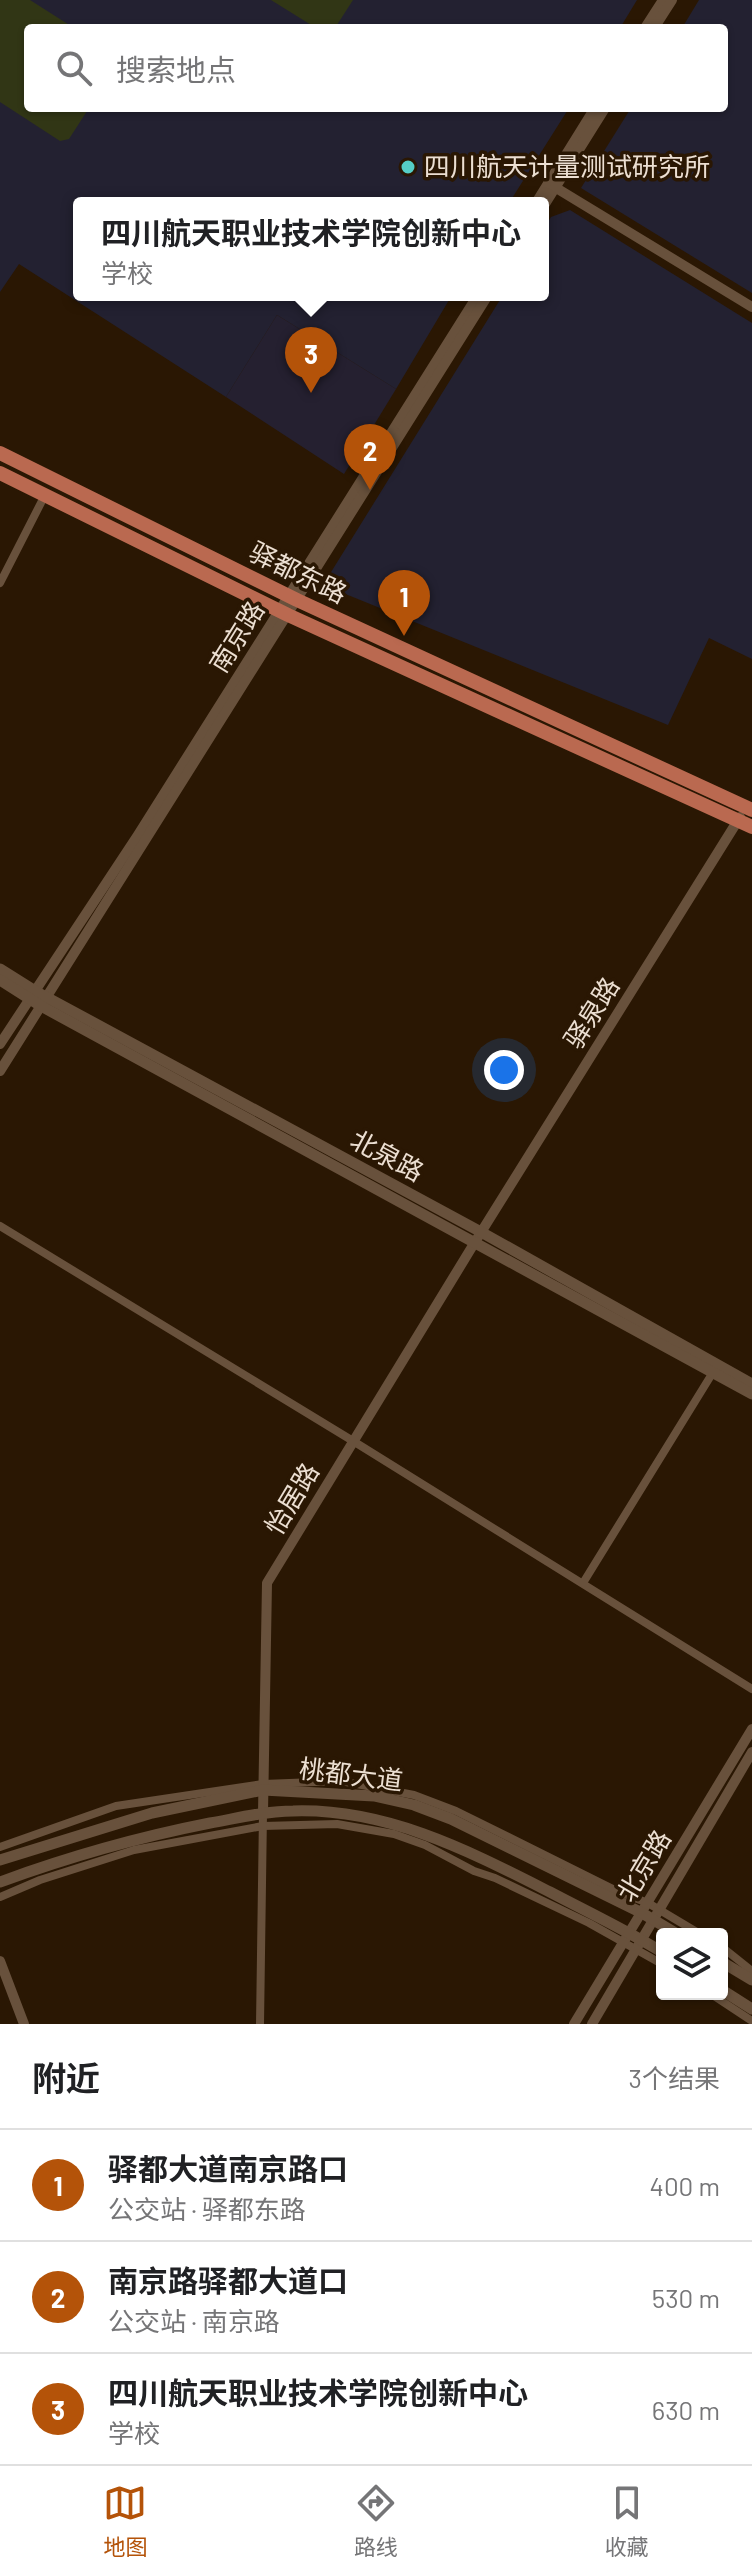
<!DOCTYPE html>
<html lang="zh">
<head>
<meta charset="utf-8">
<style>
	:root { --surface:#fff; --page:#f6f6f6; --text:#202124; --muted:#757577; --line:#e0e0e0; --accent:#b45309 }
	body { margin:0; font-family:Barlow,"Noto Sans SC",sans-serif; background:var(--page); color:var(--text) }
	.controls { position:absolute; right:24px; bottom:24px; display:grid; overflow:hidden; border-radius:8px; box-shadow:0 2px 6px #0004 }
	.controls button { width:72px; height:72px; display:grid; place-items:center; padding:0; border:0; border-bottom:2px solid var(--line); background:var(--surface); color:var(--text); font:40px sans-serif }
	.you { position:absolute; left:504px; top:1070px; width:28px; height:28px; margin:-20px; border:6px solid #fff; border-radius:50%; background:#1a73e8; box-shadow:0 0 0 12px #1a73e833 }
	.badge { display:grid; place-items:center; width:52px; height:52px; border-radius:50%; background:var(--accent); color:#fff; font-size:26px; font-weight:700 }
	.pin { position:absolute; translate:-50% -66px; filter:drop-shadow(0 2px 4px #0008) }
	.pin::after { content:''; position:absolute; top:42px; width:28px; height:24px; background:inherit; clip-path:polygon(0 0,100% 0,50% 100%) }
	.popup { position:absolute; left:73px; top:197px; width:476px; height:104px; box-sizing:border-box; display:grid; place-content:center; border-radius:8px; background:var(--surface); filter:drop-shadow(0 2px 6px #0005); font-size:26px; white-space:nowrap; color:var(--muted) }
	.popup b { font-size:30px; color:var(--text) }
	.popup::after { content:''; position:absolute; left:50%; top:100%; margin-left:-16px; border:16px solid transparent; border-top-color:var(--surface) }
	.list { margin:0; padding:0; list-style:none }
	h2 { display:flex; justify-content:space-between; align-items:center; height:104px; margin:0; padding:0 32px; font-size:34px }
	h2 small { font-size:26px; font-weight:400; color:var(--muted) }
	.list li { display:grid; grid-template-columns:52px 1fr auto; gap:24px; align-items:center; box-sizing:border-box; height:112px; padding:0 32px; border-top:2px solid var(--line) }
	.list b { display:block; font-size:30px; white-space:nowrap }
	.list p { margin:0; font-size:26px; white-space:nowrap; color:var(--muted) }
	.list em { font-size:26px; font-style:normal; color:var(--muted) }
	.icon { flex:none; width:44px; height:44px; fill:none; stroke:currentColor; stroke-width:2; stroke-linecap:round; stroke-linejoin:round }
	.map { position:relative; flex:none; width:752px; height:2024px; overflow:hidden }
	.search { position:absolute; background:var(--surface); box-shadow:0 2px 6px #0004; left:24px; right:24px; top:24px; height:88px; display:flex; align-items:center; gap:20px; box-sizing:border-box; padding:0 28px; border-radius:8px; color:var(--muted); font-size:30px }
	.sheet { height:440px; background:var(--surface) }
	nav { display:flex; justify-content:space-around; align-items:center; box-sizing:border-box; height:112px; border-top:2px solid var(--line); background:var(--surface); font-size:22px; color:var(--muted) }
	nav a { display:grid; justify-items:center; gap:4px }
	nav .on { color:var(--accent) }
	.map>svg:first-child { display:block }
	.industrial { fill:#232131 }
	.education { fill:#252030 }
	.green { fill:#313615 }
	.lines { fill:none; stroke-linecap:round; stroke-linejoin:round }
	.minor { stroke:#68513c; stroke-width:8 }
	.tertiary { stroke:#68513c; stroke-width:10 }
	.secondary { stroke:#68513c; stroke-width:11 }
	.trunk { stroke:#ba6950; stroke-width:14 }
	.poi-dot { fill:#55cec6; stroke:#2a1703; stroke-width:3 }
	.labels { text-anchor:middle; stroke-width:7; stroke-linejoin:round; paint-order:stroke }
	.poi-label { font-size:26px; fill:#ecdfd2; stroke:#2a1703; text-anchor:start }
	.street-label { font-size:26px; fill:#ecdfd2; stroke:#2a1703 }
</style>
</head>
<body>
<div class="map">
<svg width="752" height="2024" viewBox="0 0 752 2024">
	<rect width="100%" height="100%" fill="#2a1703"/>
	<g class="industrial">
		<polygon points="0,0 637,0 620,28 28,28 28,108 569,108 509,203 79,203 79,295 452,295 396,389 277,315 226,397 19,264 0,292"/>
		<polygon points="699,0 752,0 752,293 581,188 631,108 724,108 724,28 682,28"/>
		<polygon points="570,210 752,323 752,659 709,638 668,725 343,593 328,577 503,295 543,295 543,230 551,217"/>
	</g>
	<polygon class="education" points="277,315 396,389 344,474 226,397"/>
	<g class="green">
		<polygon points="0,0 30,0 74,28 28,28 28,108 89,108 69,139 60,141 0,102"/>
		<polygon points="271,0 353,0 335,28 316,28"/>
	</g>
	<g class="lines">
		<g class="minor">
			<polyline points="0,583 45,495"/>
			<polyline points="0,1226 353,1441 752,1689"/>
			<polyline points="583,1583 715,1369"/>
			<polyline points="0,1847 116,1806 263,1784 341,1781 414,1795 456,1811 619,1892 648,1903 700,1934"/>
			<polyline points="0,1897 40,1880 134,1850 263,1826 337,1824 394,1834 425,1845 474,1871 495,1878 589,1923 662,1964"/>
			<polyline points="722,1947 752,1971"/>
			<polyline points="711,1994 752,2021"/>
			<polyline points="260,2024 263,1813"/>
		</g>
		<g class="tertiary">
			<polyline points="645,28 663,0"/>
			<polyline points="654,28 672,0"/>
			<polyline points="548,183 752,307"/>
			<polyline points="536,203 595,108"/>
			<polyline points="543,207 605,108"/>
			<polyline points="0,1044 138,835 478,295"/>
			<polyline points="0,1071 488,295"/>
			<polyline points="263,1813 267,1583 475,1242 740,817"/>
			<polyline points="0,1961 24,2024"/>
			<polyline points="574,2024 752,1729"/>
			<polyline points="592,2024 752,1752"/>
		</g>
		<g class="secondary">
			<polyline points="0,969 35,991 481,1232 752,1384"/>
			<polyline points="0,980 41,1006 752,1394"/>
			<polyline points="0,1860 152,1813 263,1790 374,1796 414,1805 451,1819 642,1913 677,1934"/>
			<path d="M 0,1882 C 68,1857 139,1837 210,1823 C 238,1818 265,1811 293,1811 C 387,1808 469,1851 550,1892 C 588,1912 626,1930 662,1952"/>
			<polyline points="722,1962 752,1980"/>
			<polyline points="722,1990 752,2009"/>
		</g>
		<g class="trunk">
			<polyline points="0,453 297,600 752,810"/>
			<polyline points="0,473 288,615 752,827"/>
		</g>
	</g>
	<circle class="poi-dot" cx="408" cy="167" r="8"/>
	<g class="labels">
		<g class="poi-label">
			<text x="424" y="176">四川航天计量测试研究所</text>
		</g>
		<g class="street-label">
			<text transform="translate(298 573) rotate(26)" y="9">驿都东路</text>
			<text transform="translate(237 637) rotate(-58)" y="9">南京路</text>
			<text transform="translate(592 1013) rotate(-58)" y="9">驿泉路</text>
			<text transform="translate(387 1156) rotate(28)" y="9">北泉路</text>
			<text transform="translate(292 1499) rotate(-59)" y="9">怡居路</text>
			<text transform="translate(351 1775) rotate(7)" y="9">桃都大道</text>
			<text transform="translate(644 1866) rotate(-59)" y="9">北京路</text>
		</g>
	</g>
</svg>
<div class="controls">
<button><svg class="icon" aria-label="layers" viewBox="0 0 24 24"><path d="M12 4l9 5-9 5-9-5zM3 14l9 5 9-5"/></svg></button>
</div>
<div class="you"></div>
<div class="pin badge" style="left:404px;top:636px">1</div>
<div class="pin badge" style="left:370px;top:490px">2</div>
<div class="pin badge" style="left:311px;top:393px">3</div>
<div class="popup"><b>四川航天职业技术学院创新中心</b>学校</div>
<div class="search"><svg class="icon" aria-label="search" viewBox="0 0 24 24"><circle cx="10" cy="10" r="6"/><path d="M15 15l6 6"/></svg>搜索地点</div>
</div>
<section class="sheet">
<h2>附近<small>3个结果</small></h2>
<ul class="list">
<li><span class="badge">1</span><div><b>驿都大道南京路口</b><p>公交站 · 驿都东路</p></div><em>400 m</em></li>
<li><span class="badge">2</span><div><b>南京路驿都大道口</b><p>公交站 · 南京路</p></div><em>530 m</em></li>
<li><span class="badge">3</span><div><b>四川航天职业技术学院创新中心</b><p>学校</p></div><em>630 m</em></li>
</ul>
</section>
<nav>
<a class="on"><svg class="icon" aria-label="map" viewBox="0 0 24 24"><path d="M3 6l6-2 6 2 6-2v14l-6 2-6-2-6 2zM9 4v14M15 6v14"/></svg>地图</a>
<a><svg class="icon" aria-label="directions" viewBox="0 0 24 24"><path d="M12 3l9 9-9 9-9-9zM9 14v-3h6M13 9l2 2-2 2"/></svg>路线</a>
<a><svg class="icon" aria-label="saved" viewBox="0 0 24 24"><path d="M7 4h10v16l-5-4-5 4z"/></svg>收藏</a>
</nav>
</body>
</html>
